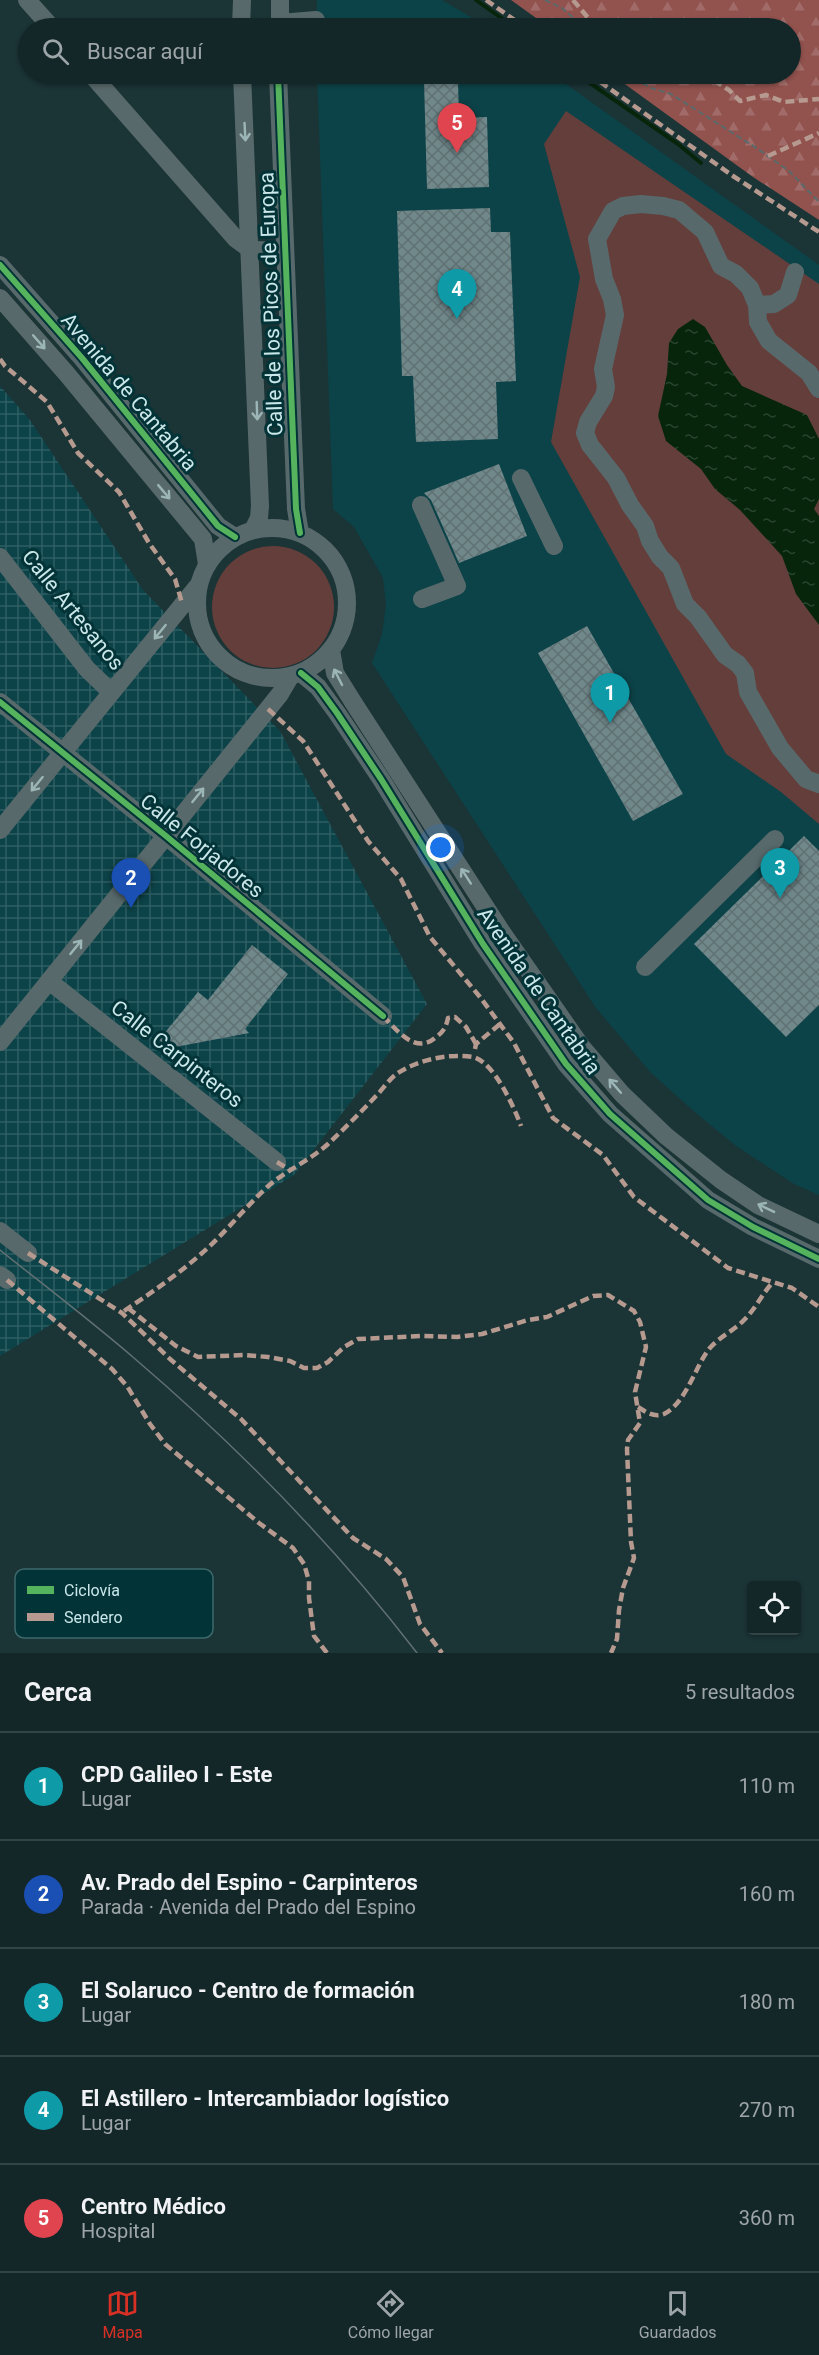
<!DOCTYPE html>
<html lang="es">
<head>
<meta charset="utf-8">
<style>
	:root { --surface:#142728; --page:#213334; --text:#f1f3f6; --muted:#9da5a8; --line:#334445; --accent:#d93025 }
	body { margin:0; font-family:Roboto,sans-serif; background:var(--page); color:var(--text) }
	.controls { position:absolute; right:18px; bottom:18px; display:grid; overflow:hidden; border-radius:6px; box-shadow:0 2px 4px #0004 }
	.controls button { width:54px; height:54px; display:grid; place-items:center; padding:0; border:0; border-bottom:2px solid var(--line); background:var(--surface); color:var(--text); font:30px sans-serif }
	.you { position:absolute; left:441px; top:848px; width:21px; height:21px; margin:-15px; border:4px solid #fff; border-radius:50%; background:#1a73e8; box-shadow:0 0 0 9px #1a73e833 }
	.badge { display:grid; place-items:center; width:39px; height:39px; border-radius:50%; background:var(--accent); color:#fff; font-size:20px; font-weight:700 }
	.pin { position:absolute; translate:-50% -50px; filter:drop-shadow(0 2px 3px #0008) }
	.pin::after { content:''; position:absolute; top:32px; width:21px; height:18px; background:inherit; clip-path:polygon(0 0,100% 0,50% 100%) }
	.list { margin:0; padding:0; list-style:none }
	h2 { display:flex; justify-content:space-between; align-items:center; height:78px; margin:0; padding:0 24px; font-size:26px }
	h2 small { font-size:20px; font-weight:400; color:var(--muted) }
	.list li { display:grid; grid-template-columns:39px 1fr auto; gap:18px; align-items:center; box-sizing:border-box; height:108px; padding:0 24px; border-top:2px solid var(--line) }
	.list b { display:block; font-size:22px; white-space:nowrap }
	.list p { margin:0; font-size:20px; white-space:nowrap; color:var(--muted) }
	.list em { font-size:20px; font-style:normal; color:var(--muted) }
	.icon { flex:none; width:33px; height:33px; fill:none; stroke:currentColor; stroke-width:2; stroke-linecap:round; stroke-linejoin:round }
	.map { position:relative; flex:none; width:819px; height:1653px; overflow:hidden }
	.search { position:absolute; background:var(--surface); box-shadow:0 2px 4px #0004; left:18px; right:18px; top:18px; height:66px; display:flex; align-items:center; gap:15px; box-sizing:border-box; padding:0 21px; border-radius:33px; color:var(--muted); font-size:22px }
	.sheet { height:618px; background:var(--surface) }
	nav { display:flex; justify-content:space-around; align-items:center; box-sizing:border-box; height:84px; border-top:2px solid var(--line); background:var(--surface); font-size:16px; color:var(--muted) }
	nav a { display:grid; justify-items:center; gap:3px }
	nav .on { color:var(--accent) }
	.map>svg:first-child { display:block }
	.built { fill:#0c4348 }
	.industrial { fill:url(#industrial-grid) }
	.grass { fill:#643e3b }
	.forest { fill:url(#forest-firs) }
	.water { fill:url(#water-ripples) }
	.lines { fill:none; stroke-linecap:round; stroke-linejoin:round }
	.stream { stroke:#07250b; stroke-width:4 }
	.building { fill:url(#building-cross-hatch) }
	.path { stroke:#5a6a6b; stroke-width:2; stroke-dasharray:6 3; stroke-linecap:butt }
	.minor { stroke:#58696b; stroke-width:18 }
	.tram { stroke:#617173; stroke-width:1.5 }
	.quiet { stroke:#b69a8f; stroke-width:4.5; stroke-dasharray:9 4.5; stroke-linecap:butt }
	.cycleway-casing { stroke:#013337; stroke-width:10 }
	.cycleway { stroke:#56b35d; stroke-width:6 }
	.oneway { stroke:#9cb5b7 }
	.labels { text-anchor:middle; stroke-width:6; stroke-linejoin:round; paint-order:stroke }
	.street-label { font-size:21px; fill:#cae7ea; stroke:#013337 }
	.key { fill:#013337; stroke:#3d696d; stroke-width:1.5 }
	.key-label { font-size:16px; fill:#cae7ea }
</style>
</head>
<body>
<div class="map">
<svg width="819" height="1653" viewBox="0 0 819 1653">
	<defs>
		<pattern id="industrial-grid" width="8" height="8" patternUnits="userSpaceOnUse" patternTransform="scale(1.5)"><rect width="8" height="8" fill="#0c4348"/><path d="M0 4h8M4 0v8" fill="none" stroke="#2e5e63"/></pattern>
		<pattern id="forest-firs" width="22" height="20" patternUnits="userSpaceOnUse" patternTransform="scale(1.5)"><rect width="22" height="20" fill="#92524e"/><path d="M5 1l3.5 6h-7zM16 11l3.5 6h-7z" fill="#a06b68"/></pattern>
		<pattern id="water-ripples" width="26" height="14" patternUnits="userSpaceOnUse" patternTransform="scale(1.5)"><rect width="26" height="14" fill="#07250b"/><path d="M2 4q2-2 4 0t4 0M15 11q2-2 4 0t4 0" fill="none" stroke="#2a452f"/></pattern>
		<pattern id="building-cross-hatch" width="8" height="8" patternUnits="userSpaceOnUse" patternTransform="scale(1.5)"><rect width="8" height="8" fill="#71888b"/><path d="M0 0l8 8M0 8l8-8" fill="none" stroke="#5f7173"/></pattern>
	</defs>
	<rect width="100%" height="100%" fill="#1b3436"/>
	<g class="built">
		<polygon points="317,0 442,0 489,28 316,28"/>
		<polygon points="317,74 552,74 819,265 819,1195 794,1184 736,1146 697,1114 651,1073 596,1008 372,663 382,634 386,605 383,578 354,527 333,509"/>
	</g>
	<polygon class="industrial" points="0,386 30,420 143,590 280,731 427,1004 294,1175 0,1356"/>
	<g class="grass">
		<polygon points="566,111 819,284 819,824 781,792 726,754 551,442 580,277 544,144"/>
		<circle cx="273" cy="607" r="61"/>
	</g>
	<polygon class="forest" points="511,0 819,0 819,220 753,177 611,74 790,74 790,28 550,28"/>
	<polygon class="water" points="693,319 705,327 727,365 742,386 807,415 819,439 819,499 814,509 819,516 819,625 796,594 782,556 740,510 715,489 701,469 666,441 658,416 667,374 669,343 678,329"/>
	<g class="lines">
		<g class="stream">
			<polyline points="476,0 515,28"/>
			<polyline points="577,74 678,144 701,163"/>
		</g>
	</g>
	<g class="building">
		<polygon points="458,80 459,118 487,117 489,187 427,189 424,81"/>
		<polygon points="490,208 491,232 510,232 516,381 496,382 498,439 416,442 413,376 402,376 397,211"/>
		<polygon points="499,464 527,536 459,563 431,500 424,493"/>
		<polygon points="587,626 683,794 633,821 538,653"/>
		<polygon points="804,836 819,851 819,1005 786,1037 694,944"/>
		<polygon points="252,945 288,974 245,1029 249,1033 170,1048 159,1040 198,992 208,1000"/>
	</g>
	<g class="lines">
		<g class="path">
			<polyline points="545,0 562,8 585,28"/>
			<polyline points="627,74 651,88 671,94 758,149 789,171 819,202"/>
		</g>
		<g class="minor">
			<polyline points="27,0 52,28"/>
			<polyline points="280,23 316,20"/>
			<polyline points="241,28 242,0"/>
			<polyline points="280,28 280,0"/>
			<polyline points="91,74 236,239 251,250 284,251"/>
			<polyline points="242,74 260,506 259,518 253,530"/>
			<polyline points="278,74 296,509 300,533"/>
			<polyline points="0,265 82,358 218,526 235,537"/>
			<polyline points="0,298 66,373 203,539 207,564"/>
			<polyline points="757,305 774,304 788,295 795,272"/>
			<polyline points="819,389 809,373 769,341 758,322 757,305 750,288 736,274 721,266 705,232 679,210 663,206 641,204 623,206 613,211 597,239 604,279 612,299 615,315 603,369 606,387 604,396 588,422 585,433 590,445 616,478 630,505 645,526 650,541 660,557 671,568 685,604 698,617 725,655 738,664 745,673 748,692 780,748 806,779 819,784"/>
			<polyline points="521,478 554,546"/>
			<polyline points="421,505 457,586 422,599"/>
			<circle cx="272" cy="603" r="75"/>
			<polyline points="0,557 87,669 111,692"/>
			<polyline points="331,650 335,673 353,702 501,931 581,1046 622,1094 666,1136 721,1180 758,1205 819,1234"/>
			<polyline points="301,673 318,687 337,713 381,779 483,944 566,1064 610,1114 708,1200 753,1227 819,1259"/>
			<polyline points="0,702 166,836 383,1016"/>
			<polyline points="0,830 197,587"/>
			<polyline points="645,967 775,839"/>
			<polyline points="49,981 277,1162"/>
			<polyline points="0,1042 280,694 290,677"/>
			<polyline points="0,1231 28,1253"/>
			<polyline points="0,1275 7,1280"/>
		</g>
		<path class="tram" d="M 0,1250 C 45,1286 91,1321 134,1358 C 238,1447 334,1545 417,1653"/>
		<g class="quiet">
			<polyline points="486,0 526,28"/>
			<polyline points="573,0 595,26 600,28"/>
			<polyline points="589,74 733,176 819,232"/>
			<polyline points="674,74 712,79 729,90 740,101 766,95 784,102 819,99"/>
			<polyline points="768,156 819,133"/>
			<polyline points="0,359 5,366 47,402 78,453 119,492 149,543 175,579 182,603"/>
			<polyline points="268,709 303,741 368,841 401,879 430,937 480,997 514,1043 553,1118 603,1155 634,1197 728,1268 792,1288 819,1307"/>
			<path d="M 383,1016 C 396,1029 415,1055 435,1038 C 443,1032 446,1028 448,1018 L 455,1017 L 466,1027 L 476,1044"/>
			<polyline points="475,1049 476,1044 500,1024"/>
			<polyline points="277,1162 290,1170"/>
			<polyline points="28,1253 122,1313 170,1359 241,1419 353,1538 386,1559 403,1577 420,1624 442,1653"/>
			<polyline points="7,1280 112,1369 127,1386 150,1424 165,1444 259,1523 293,1548 304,1564 309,1581 309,1598 314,1636 327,1653"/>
			<polyline points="128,1308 176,1346 198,1357 244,1355 268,1357 290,1361 304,1368 317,1368 328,1362 344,1347 358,1339 422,1336 457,1337 482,1334 528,1320 547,1317 593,1296 608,1295 634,1311 640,1322 646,1347 635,1392 640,1423 628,1440 627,1449 631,1542 634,1558 623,1588 619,1610 617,1639 611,1653"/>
			<path d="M 124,1311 C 151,1293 177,1275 201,1254 C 224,1234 243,1210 265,1189 C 284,1171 308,1162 328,1144 C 344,1129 360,1113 376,1096 C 383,1089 390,1078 398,1073 C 418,1060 449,1053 473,1057 C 494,1062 514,1107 521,1126"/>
			<path d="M 638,1407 C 646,1412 654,1418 664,1414 C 686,1403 695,1367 709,1349 C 719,1337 735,1330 745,1319 C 756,1308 762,1294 773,1282"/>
		</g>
		<g class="cycleway-casing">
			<g id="cycleway">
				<polyline points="278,74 296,509 300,533"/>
				<polyline points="0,265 82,358 218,526 235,537"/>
				<polyline points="301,673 318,687 337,713 381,779 483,944 566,1064 610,1114 708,1200 753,1227 819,1259"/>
				<polyline points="0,702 166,836 383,1016"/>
			</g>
		</g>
		<use href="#cycleway" class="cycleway"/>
	</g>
	<defs><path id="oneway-shaft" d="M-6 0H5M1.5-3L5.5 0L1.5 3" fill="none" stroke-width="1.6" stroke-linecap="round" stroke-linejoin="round" transform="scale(1.5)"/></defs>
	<g class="oneway">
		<use href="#oneway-shaft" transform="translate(245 132) rotate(87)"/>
		<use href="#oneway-shaft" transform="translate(39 342) rotate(49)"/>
		<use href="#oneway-shaft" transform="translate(257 411) rotate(88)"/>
		<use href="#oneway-shaft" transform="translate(164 492) rotate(50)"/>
		<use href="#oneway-shaft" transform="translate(160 632) rotate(129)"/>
		<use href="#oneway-shaft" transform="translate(338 677) rotate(-117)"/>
		<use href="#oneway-shaft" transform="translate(37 784) rotate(129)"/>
		<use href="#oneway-shaft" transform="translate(198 795) rotate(-51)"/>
		<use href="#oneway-shaft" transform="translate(466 876) rotate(-123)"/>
		<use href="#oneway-shaft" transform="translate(76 947) rotate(-51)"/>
		<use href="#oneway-shaft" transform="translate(615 1086) rotate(-131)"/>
		<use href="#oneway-shaft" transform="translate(766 1208) rotate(-154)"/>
	</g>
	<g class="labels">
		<g class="street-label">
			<text transform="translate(271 304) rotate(-92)" y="7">Calle de los Picos de Europa</text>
			<text transform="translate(129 392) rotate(50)" y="7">Avenida de Cantabria</text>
			<text transform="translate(73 610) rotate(51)" y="7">Calle Artesanos</text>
			<text transform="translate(202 846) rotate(39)" y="7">Calle Forjadores</text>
			<text transform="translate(539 991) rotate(55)" y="7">Avenida de Cantabria</text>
			<text transform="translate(177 1054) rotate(38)" y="7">Calle Carpinteros</text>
		</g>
	</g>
	<rect x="15" y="1569" width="198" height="69" rx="9" class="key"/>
	<rect x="27" y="1586" width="27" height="8" fill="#56b35d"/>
	<rect x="27" y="1613" width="27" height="8" fill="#b69a8f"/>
	<g class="key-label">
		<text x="64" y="1596">Ciclovía</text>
		<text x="64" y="1623">Sendero</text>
	</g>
</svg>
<div class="controls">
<button><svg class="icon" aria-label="locate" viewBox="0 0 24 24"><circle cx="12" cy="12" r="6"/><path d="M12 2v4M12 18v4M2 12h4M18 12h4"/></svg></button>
</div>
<div class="you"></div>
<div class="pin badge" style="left:610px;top:723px;background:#0f9aa8">1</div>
<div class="pin badge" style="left:131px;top:908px;background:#1a4fb4">2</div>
<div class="pin badge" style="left:780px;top:898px;background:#0f9aa8">3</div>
<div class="pin badge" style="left:457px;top:319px;background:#0f9aa8">4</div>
<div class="pin badge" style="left:457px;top:153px;background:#e0444e">5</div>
<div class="search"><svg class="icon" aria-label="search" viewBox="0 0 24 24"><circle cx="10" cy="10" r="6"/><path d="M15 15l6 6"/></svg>Buscar aquí</div>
</div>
<section class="sheet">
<h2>Cerca<small>5 resultados</small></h2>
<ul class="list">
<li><span class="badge" style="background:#0f9aa8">1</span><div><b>CPD Galileo I - Este</b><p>Lugar</p></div><em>110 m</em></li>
<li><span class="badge" style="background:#1a4fb4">2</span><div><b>Av. Prado del Espino - Carpinteros</b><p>Parada · Avenida del Prado del Espino</p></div><em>160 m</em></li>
<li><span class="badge" style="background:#0f9aa8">3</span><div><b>El Solaruco - Centro de formación</b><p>Lugar</p></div><em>180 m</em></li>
<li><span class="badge" style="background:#0f9aa8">4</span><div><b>El Astillero - Intercambiador logístico</b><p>Lugar</p></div><em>270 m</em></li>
<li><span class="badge" style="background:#e0444e">5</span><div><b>Centro Médico</b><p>Hospital</p></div><em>360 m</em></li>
</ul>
</section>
<nav>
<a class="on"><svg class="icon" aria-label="map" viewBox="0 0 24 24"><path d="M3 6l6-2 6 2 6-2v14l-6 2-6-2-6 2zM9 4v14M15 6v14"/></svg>Mapa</a>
<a><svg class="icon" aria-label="directions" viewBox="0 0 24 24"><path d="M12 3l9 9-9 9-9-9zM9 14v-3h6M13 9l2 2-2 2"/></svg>Cómo llegar</a>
<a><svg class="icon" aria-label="saved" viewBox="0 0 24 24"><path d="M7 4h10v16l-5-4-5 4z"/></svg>Guardados</a>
</nav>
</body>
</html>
